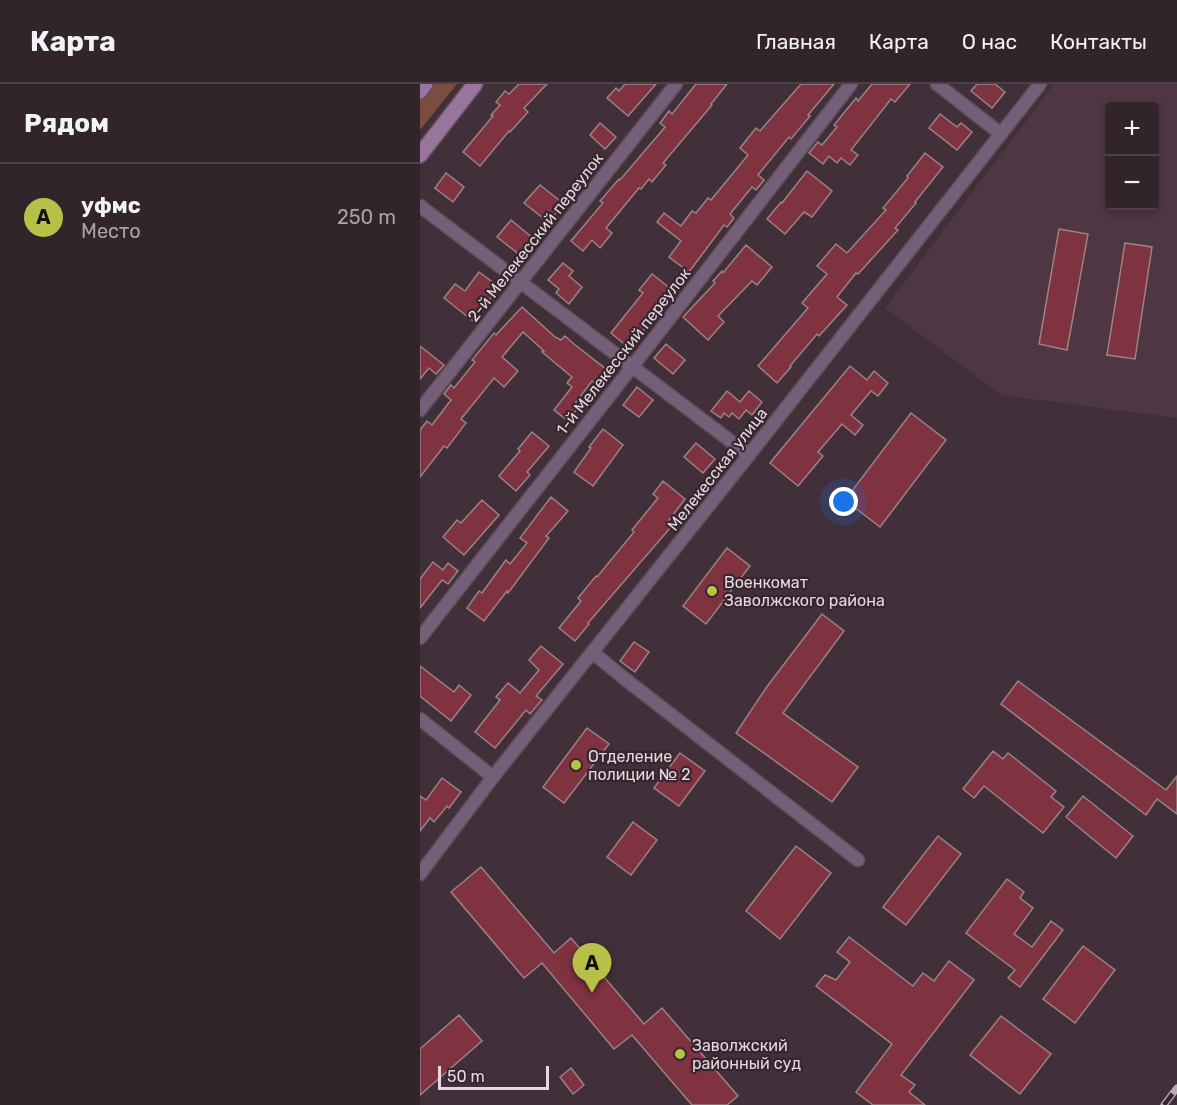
<!DOCTYPE html>
<html lang="ru">
<head>
<meta charset="utf-8">
<style>
	:root { --surface:#31242b; --page:#3d3037; --text:#f1f3f6; --muted:#a8a4a9; --line:#4c4147; --accent:#b8c147 }
	body { margin:0; font-family:Rubik,sans-serif; background:var(--page); color:var(--text) }
	.controls { position:absolute; right:18px; top:18px; display:grid; overflow:hidden; border-radius:6px; box-shadow:0 3px 9px #0003 }
	.controls button { width:54px; height:54px; display:grid; place-items:center; padding:0; border:0; border-bottom:2px solid var(--line); background:var(--surface); color:var(--text); font:30px sans-serif }
	.scale { position:absolute; left:18px; bottom:15px; width:111px; box-sizing:border-box; padding-left:6px; border:3px solid #e5d9df; border-top:0; font-size:16px; line-height:21px; white-space:nowrap; color:#e5d9df; -webkit-text-stroke:4px #37262f; paint-order:stroke }
	.you { position:absolute; left:424px; top:418px; width:21px; height:21px; margin:-15px; border:4px solid #fff; border-radius:50%; background:#1a73e8; box-shadow:0 0 0 9px #1a73e833 }
	.badge { display:grid; place-items:center; width:39px; height:39px; border-radius:50%; background:var(--accent); color:#111; font-size:20px; font-weight:700 }
	.pin { position:absolute; translate:-50% -50px; filter:drop-shadow(0 2px 3px #0008) }
	.pin::after { content:''; position:absolute; top:32px; width:21px; height:18px; background:inherit; clip-path:polygon(0 0,100% 0,50% 100%) }
	.list { margin:0; padding:0; list-style:none }
	h2 { display:flex; justify-content:space-between; align-items:center; height:78px; margin:0; padding:0 24px; font-size:26px }
	h2 small { font-size:20px; font-weight:400; color:var(--muted) }
	.list li { display:grid; grid-template-columns:39px 1fr auto; gap:18px; align-items:center; box-sizing:border-box; height:108px; padding:0 24px; border-top:2px solid var(--line) }
	.list b { display:block; font-size:22px; white-space:nowrap }
	.list p { margin:0; font-size:20px; white-space:nowrap; color:var(--muted) }
	.list em { font-size:20px; font-style:normal; color:var(--muted) }
	.map { position:relative; flex:none; width:757px; height:1021px; overflow:hidden }
	header { display:flex; align-items:center; gap:36px; box-sizing:border-box; height:84px; padding:0 30px; background:var(--surface); border-bottom:2px solid var(--line) }
	header strong { font-size:28px }
	nav { display:flex; gap:33px; margin-inline-start:auto; font-size:21px }
	main { display:flex }
	aside { flex:1; background:var(--surface) }
	.map>svg:first-child { display:block }
	.built { fill:#4e3642; fill-rule:evenodd }
	.green { fill:#7a4d3f }
	.building { fill:#7f3340; stroke:#9b8385; stroke-width:1.5 }
	.lines { fill:none; stroke-linecap:round; stroke-linejoin:round }
	.street-casing { stroke:#5f4e57; stroke-width:15 }
	.secondary-casing { stroke:#5f4e57; stroke-width:18 }
	.street { stroke:#755f78; stroke-width:12 }
	.secondary { stroke:#98759d; stroke-width:15 }
	.rail-casing { stroke:#baadb4; stroke-width:7 }
	.rail { stroke:#37262f; stroke-width:4.5; stroke-dasharray:14; stroke-linecap:butt }
	.poi-dot { fill:#b8c147; stroke:#37262f; stroke-width:2 }
	.labels { text-anchor:middle; stroke-width:4.5; stroke-linejoin:round; paint-order:stroke }
	.street-label { font-size:16px; fill:#e5d9df; stroke:#37262f }
	.poi-label { font-size:16px; fill:#e5d9df; stroke:#37262f; text-anchor:start }
</style>
</head>
<body>
<header>
<strong>Карта</strong>
<nav><a>Главная</a><a>Карта</a><a>О нас</a><a>Контакты</a></nav>
</header>
<main>
<aside>
<h2>Рядом<small></small></h2>
<ul class="list">
<li><span class="badge">A</span><div><b>уфмс</b><p>Место</p></div><em>250 m</em></li>
</ul>
</aside>
<div class="map">
<svg width="757" height="1021" viewBox="0 0 757 1021">
	<rect width="100%" height="100%" fill="#413039"/>
	<path class="built" d="M 634,0 L 757,0 L 757,334 L 581,311 L 465,224 ZM 690,22 L 734,22 L 734,122 L 690,122 Z"/>
	<polygon class="green" points="12,0 37,0 0,46 0,16"/>
	<g class="building">
		<polygon points="99,0 127,0 104,24 108,28 90,48 89,47 60,82 43,68 73,32 71,31 80,21 76,18 85,7 89,10"/>
		<polygon points="205,0 236,0 208,32 187,14 196,4 199,7"/>
		<polygon points="276,0 307,0 291,20 292,21 243,79 246,81 232,98 229,95 221,105 219,104 186,144 192,149 180,164 172,156 163,167 151,157 183,119 180,117 199,95 200,96 245,43 240,39 249,27 252,30"/>
		<polygon points="381,0 414,0 388,31 390,32 371,55 369,53 338,91 344,96 336,106 332,103 310,130 314,134 307,143 304,141 269,188 249,173 261,157 237,138 244,129 261,142 272,127 276,129 288,114 291,116 328,71 320,64 336,44 340,47"/>
		<polygon points="452,0 490,0 475,18 471,15 431,66 438,71 430,81 421,74 417,79 409,72 403,80 389,69 398,58 402,61 417,43 414,41 436,14 438,17"/>
		<polygon points="557,0 575,0 585,8 572,24 551,7"/>
		<polygon points="520,30 537,43 541,39 552,48 537,66 509,44"/>
		<polygon points="180,39 196,53 185,65 170,51"/>
		<polygon points="505,69 523,83 495,118 496,119 475,144 478,146 438,190 436,189 417,213 427,221 399,252 397,250 370,282 371,283 357,299 338,282 388,224 382,219 407,190 397,182 416,160 427,169 466,126 463,124 488,94 487,92"/>
		<polygon points="387,87 412,107 392,133 384,128 365,150 347,135 361,118 362,119"/>
		<polygon points="26,89 44,103 33,118 15,104"/>
		<polygon points="120,101 144,120 128,138 104,119"/>
		<polygon points="91,136 114,155 100,171 77,153"/>
		<polygon points="639,145 668,150 647,266 619,260"/>
		<polygon points="705,159 732,163 715,275 687,271"/>
		<polygon points="326,161 352,183 337,201 332,197 298,232 304,238 288,256 263,233 295,199 293,197 302,187 303,189"/>
		<polygon points="143,179 153,187 149,192 162,203 149,220 136,209 139,205 128,196"/>
		<polygon points="59,188 79,203 53,237 24,214 35,200 45,207"/>
		<polygon points="232,190 255,208 209,264 191,249 223,209 219,206"/>
		<polygon points="102,223 135,253 141,256 145,252 154,260 187,286 176,300 172,297 153,322 157,325 148,337 134,326 152,303 147,299 152,293 122,268 124,267 103,248 82,273 98,287 84,303 74,294 41,335 46,339 27,364 24,362 0,393 0,346 7,337 12,341 31,316 24,310 31,301 34,304 55,278 52,276 74,249 76,251"/>
		<polygon points="246,260 265,276 253,290 234,274"/>
		<polygon points="0,262 24,281 16,290 9,284 0,295"/>
		<polygon points="430,282 447,296 454,287 468,299 458,312 451,307 431,331 443,341 435,351 422,340 398,368 403,372 378,402 350,379"/>
		<polygon points="217,303 233,316 219,333 203,321"/>
		<polygon points="307,307 320,318 329,307 342,318 332,331 326,326 319,335 312,329 309,333 304,329 301,334 291,327"/>
		<polygon points="491,329 526,356 460,443 425,416"/>
		<polygon points="183,345 203,361 173,402 154,388 171,364 169,363"/>
		<polygon points="112,348 129,362 107,388 110,391 96,407 79,392 100,367 98,365"/>
		<polygon points="276,359 295,375 283,389 264,373"/>
		<polygon points="243,397 265,415 246,440 251,443 168,539 169,540 155,557 139,544 161,517 158,514 176,492 177,493 214,448 212,446 238,414 233,410"/>
		<polygon points="131,413 148,427 126,452 129,454 88,509 87,507 64,537 47,524 59,507 62,509 86,476 90,480 107,459 100,454"/>
		<polygon points="62,416 79,431 44,471 23,453 37,436 41,439"/>
		<polygon points="307,464 330,482 286,540 263,522"/>
		<polygon points="13,478 23,486 28,479 38,487 28,500 22,496 0,524 0,495"/>
		<polygon points="402,530 424,547 363,629 438,683 412,718 316,649 346,604"/>
		<polygon points="214,558 229,568 215,588 200,577"/>
		<polygon points="121,562 143,580 116,612 122,616 110,630 106,626 75,664 55,648 80,616 76,613 88,599 100,609 119,586 109,576"/>
		<polygon points="0,582 34,608 39,601 51,611 31,637 0,612"/>
		<polygon points="598,597 746,706 757,692 757,730 737,715 726,731 581,620"/>
		<polygon points="167,644 189,660 144,719 123,703"/>
		<polygon points="573,667 583,675 588,669 636,707 631,713 644,723 623,749 564,702 554,714 543,705"/>
		<polygon points="260,669 285,687 259,722 234,704"/>
		<polygon points="22,694 41,708 29,724 27,722 14,738 10,734 0,747 0,712 6,716"/>
		<polygon points="663,712 713,752 696,774 646,733"/>
		<polygon points="213,738 237,756 211,791 187,773"/>
		<polygon points="518,752 541,770 486,841 463,823"/>
		<polygon points="376,762 411,789 360,855 326,827"/>
		<polygon points="61,783 134,869 151,854 224,940 242,924 318,1012 307,1021 272,1021 212,951 194,965 122,879 104,894 31,808"/>
		<polygon points="587,795 604,808 600,814 613,824 594,850 612,863 631,837 643,846 600,903 588,894 595,886 546,849"/>
		<polygon points="429,853 493,902 503,889 514,897 529,877 554,896 481,991 495,1001 489,1008 505,1021 453,1021 436,1008 472,960 396,902 405,891 416,896 430,878 417,868"/>
		<polygon points="663,862 695,886 655,939 623,915"/>
		<polygon points="39,931 62,957 0,1011 0,965"/>
		<polygon points="581,932 631,970 600,1010 550,971"/>
		<polygon points="151,984 164,1001 153,1010 140,993"/>
	</g>
	<g class="lines">
		<g class="street-casing">
			<g id="street">
				<polyline points="517,0 581,50"/>
				<polyline points="0,122 329,371"/>
				<polyline points="0,326 256,0"/>
				<polyline points="0,554 212,283 431,0"/>
				<polyline points="172,568 205,595 438,776"/>
				<polyline points="0,635 73,693"/>
				<polyline points="0,790 73,693 329,371 620,0"/>
			</g>
		</g>
		<g class="secondary-casing">
			<g id="secondary">
				<polyline points="0,7 5,0"/>
				<polyline points="0,71 55,0"/>
			</g>
		</g>
		<use href="#street" class="street"/>
		<use href="#secondary" class="secondary"/>
		<g class="rail-casing">
			<polyline id="rail" points="744,1021 757,1004"/>
		</g>
		<use href="#rail" class="rail"/>
	</g>
	<g class="poi-dot">
		<circle cx="292" cy="507" r="6"/>
		<circle cx="156" cy="681" r="6"/>
		<circle cx="260" cy="970" r="6"/>
	</g>
	<g class="labels">
		<g class="street-label">
			<text transform="translate(115 153) rotate(-52)" y="6">2-й Мелекесский переулок</text>
			<text transform="translate(203 267) rotate(-52)" y="6">1-й Мелекесский переулок</text>
			<text transform="translate(297 385) rotate(-52)" y="6">Мелекесская улица</text>
		</g>
		<g class="poi-label">
			<text x="304" y="504">Военкомат<tspan x="304" dy="18">Заволжского района</tspan></text>
			<text x="168" y="678">Отделение<tspan x="168" dy="18">полиции № 2</tspan></text>
			<text x="272" y="967">Заволжский<tspan x="272" dy="18">районный суд</tspan></text>
		</g>
	</g>
</svg>
<div class="controls">
<button>+</button>
<button>−</button>
</div>
<div class="scale">50 m</div>
<div class="you"></div>
<div class="pin badge" style="left:172px;top:909px">A</div>
</div>
</main>
</body>
</html>
